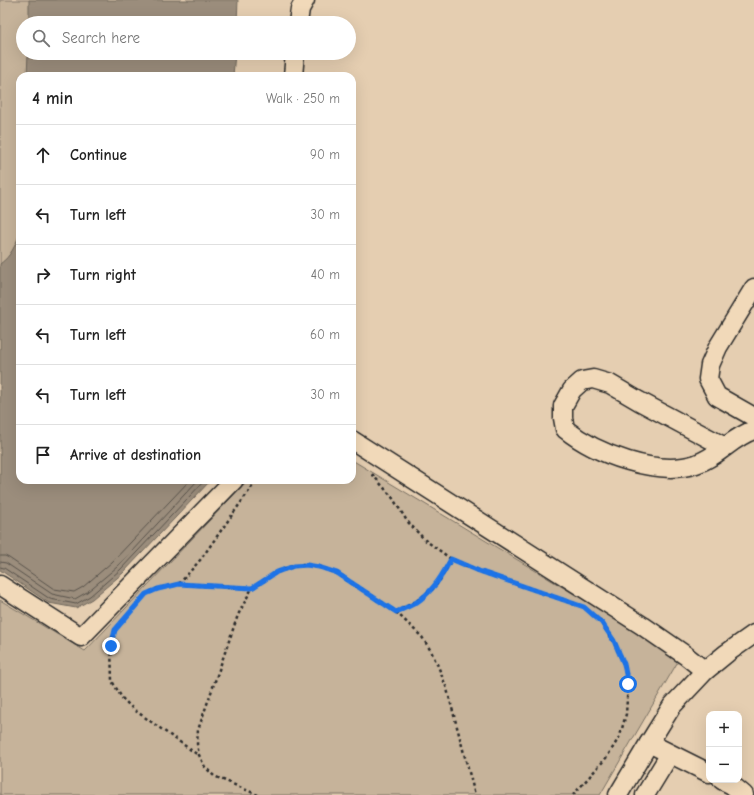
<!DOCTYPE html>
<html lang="en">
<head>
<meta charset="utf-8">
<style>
	:root { --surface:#fff; --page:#f6f6f6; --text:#222; --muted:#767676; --line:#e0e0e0 }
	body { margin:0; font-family:"Comic Neue",sans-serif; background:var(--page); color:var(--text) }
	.controls { position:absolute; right:12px; bottom:12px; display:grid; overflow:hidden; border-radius:8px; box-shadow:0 4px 16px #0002 }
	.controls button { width:36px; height:36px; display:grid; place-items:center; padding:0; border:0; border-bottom:1px solid var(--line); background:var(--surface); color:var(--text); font:20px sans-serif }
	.stop { position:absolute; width:12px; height:12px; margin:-9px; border:3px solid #1a73e8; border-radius:50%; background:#fff }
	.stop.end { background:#1a73e8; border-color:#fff; box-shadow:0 1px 4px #0008 }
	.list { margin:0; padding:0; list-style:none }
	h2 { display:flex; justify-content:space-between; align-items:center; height:52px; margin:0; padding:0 16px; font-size:17px }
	h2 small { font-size:13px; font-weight:400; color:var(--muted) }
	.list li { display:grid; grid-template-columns:26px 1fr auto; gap:12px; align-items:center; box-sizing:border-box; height:60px; padding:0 16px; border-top:1px solid var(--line) }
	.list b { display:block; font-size:15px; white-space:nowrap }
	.list em { font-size:13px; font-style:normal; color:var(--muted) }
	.icon { flex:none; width:22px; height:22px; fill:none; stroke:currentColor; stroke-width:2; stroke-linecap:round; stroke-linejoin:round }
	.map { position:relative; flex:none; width:754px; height:795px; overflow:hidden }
	.search { position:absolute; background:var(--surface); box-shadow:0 4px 16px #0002; left:16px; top:16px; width:340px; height:44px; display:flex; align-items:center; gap:10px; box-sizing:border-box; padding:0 14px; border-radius:22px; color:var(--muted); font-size:15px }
	.panel { position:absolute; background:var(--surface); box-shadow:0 4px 16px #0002; left:16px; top:72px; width:340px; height:412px; border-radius:12px }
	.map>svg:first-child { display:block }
	.green { fill:#c6b39a; stroke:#786f62 }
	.water { fill:#9b8d7b; stroke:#6e665b }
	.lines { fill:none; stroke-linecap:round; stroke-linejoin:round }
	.shore { stroke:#58524b; stroke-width:1 }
	.minor-casing { stroke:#2b2b2b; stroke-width:21 }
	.path { stroke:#2b2b2b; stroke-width:2.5; stroke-dasharray:3 3; stroke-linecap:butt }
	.minor { stroke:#f1d9b9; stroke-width:18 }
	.route { stroke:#1a73e8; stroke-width:5 }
</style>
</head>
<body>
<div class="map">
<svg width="754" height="795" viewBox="0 0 754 795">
	<rect width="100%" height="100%" fill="#e5ceb1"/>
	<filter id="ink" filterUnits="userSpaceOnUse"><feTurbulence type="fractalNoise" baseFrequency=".025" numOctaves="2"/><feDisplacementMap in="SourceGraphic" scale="8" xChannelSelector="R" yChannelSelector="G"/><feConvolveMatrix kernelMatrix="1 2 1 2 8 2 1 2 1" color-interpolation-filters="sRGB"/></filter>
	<g filter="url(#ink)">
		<g class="green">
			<polygon points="0,0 56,0 56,23 23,23 23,53 55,53 55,76 20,76 20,306 0,324"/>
			<polygon points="352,460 680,658 600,795 0,795 0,600 85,651 248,480 352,480"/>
		</g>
		<g class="water">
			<polygon points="29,0 238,0 237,23 29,23"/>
			<polygon points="28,53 235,53 233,76 27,76"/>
			<path d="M 20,233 L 20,480 L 211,480 L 123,573 L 92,599 L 76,608 L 49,603 L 0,570 L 0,264 C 11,256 15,246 20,233 Z"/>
		</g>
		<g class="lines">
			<g class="shore">
				<polyline points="0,556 5,556 9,558 54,589 74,592 83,587 112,562 190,480"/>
				<polyline points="0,562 6,563 52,594 75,599 87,592 117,567 198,480"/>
				<polyline points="0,567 4,568 50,599 76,604 90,596 120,570 205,480"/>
			</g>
			<g class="minor-casing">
				<g id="minor">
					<polyline points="298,23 300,9 305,0"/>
					<polyline points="293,76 295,53"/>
					<polyline points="754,288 718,347 710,365 708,379 717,396 754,417"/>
					<polyline points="352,440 643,626 685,655 705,671"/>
					<path d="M 725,447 L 639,401 L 610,384 L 593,379 L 582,381 L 572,390 L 563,406 L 563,418 L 565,429 C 596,454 657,477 696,464 C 718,457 732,437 754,430"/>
					<polyline points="0,585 81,637 234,480"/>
					<polyline points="649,743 709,773"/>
					<polyline points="722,780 732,785 744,795"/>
					<polyline points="618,795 649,743 672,706 705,671 727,653 754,634"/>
					<polyline points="645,795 670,754"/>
				</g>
			</g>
			<g class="path">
				<polyline points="372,474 392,497 407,521 425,540 451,559 479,571 575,604"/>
				<polyline points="179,584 201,559 244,498 257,480"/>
				<polyline points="150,592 157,589 179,584 252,588"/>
				<path d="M 396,612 C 411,605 424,598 435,586 C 442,578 446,568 451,559"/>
				<polyline points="123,620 115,630 111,646 112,681 122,698 133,709 198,755"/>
				<polyline points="258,795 214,776 205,767 199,755 197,744 198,730 238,615 252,588 277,572 294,566 307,565 319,567 337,573 396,612 422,637 431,651 438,666 447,689 475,795"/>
				<polyline points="573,795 607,757 620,736 626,714 628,684 624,664 614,641 602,623 594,616"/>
			</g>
			<use href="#minor" class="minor"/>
		</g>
	</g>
	<g class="lines" filter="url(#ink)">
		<path class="route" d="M 111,646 L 115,630 L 146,594 L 158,589 L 179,584 L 252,588 L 277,572 L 294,566 L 307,565 L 319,567 L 337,573 L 396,612 C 405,608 414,605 421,599 C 435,588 443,574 451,559 L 479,571 L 584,607 L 602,623 L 614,641 L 624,664 L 628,684"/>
	</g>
</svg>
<div class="controls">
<button>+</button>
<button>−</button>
</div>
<div class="stop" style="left:628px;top:684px"></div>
<div class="stop end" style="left:111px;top:646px"></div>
<div class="search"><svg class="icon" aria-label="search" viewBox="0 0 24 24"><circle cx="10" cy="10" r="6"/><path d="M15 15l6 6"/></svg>Search here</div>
<section class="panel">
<h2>4 min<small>Walk · 250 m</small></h2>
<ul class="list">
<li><svg class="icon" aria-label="ahead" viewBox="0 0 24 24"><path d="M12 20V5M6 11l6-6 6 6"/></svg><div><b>Continue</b></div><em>90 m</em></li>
<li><svg class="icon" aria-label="left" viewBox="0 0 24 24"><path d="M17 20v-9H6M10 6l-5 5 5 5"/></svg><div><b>Turn left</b></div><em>30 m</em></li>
<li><svg class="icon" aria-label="right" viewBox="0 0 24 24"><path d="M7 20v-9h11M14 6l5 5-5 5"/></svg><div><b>Turn right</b></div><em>40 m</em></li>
<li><svg class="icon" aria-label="left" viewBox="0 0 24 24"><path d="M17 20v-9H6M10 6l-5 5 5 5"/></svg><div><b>Turn left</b></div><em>60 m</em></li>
<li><svg class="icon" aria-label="left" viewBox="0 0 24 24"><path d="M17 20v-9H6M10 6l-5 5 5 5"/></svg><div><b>Turn left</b></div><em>30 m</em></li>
<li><svg class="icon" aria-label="arrive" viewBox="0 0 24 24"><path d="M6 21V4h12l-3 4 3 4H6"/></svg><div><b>Arrive at destination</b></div></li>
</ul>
</section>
</div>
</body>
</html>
